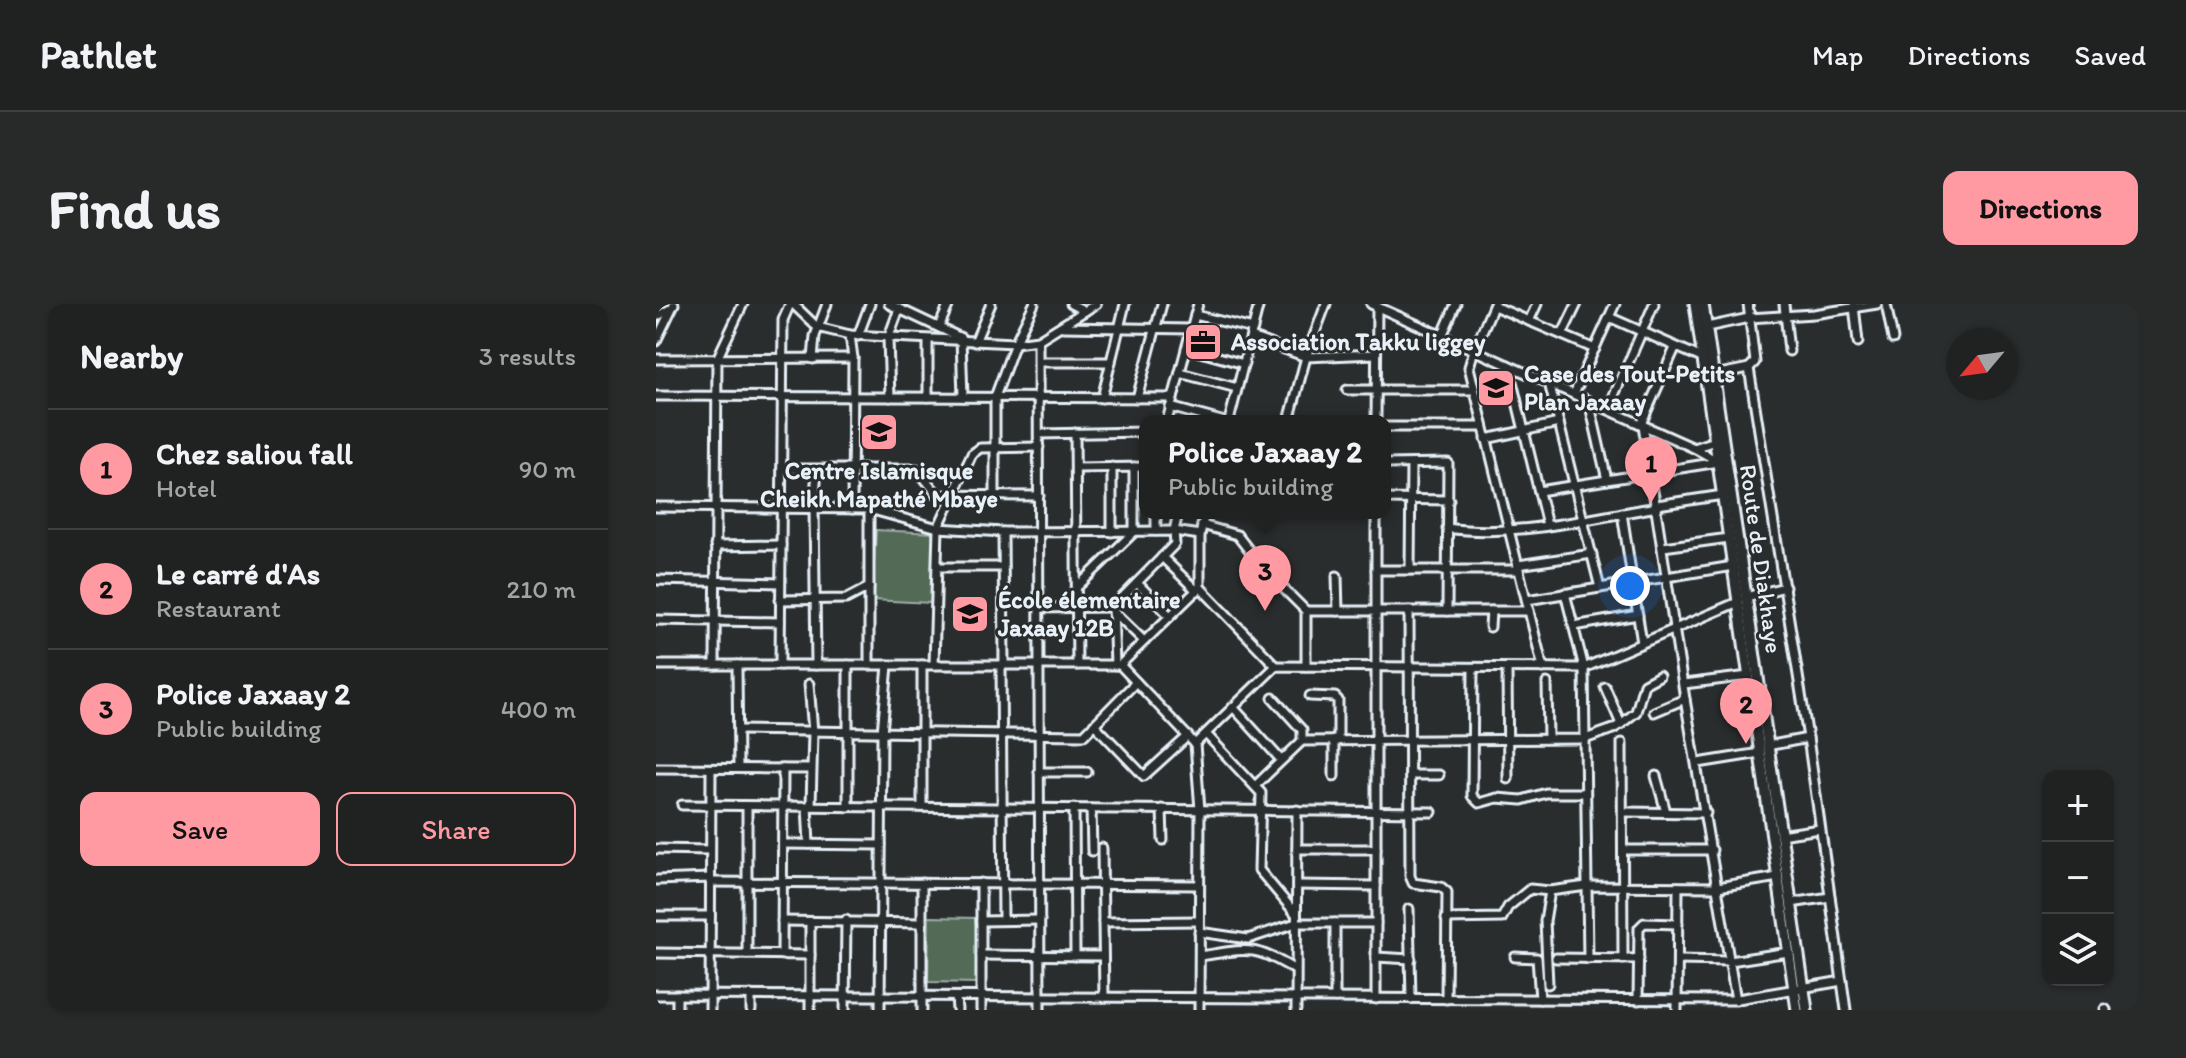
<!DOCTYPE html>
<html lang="en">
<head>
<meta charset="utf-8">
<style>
	:root { --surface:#202222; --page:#282a2a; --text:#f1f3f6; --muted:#a2a4a5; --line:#3d3f40; --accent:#ff9aa2 }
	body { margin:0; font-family:Itim,sans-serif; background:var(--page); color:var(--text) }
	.controls { position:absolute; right:24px; bottom:24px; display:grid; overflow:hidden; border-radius:16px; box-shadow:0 2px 6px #0004 }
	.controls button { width:72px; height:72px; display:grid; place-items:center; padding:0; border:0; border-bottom:2px solid var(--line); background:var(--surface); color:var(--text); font:40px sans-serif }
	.compass { position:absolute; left:1290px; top:24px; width:72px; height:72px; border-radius:50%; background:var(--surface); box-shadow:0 2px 6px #0004; rotate:241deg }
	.you { position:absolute; left:974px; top:282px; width:28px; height:28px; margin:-20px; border:6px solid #fff; border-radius:50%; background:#1a73e8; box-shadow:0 0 0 12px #1a73e833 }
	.badge { display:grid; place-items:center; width:52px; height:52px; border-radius:50%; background:var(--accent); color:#111; font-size:26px; font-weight:700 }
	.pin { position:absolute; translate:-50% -66px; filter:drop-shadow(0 2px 4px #0008) }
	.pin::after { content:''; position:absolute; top:42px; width:28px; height:24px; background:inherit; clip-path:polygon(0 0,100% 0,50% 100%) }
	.popup { position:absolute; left:483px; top:111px; width:252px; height:104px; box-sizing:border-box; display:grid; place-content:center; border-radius:16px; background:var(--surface); filter:drop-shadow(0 2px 6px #0005); font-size:26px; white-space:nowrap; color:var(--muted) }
	.popup b { font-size:30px; color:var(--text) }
	.popup::after { content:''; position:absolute; left:50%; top:100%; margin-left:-16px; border:16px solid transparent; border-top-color:var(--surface) }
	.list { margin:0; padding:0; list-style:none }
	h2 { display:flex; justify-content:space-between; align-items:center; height:104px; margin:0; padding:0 32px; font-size:34px }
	h2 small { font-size:26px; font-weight:400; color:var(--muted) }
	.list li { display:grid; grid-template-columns:52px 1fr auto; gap:24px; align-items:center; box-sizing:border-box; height:120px; padding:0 32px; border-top:2px solid var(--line) }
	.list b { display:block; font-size:30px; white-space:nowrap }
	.list p { margin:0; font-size:26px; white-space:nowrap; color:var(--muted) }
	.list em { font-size:26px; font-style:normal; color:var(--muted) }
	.actions { display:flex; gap:16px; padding:24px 32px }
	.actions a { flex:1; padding:18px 0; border:2px solid var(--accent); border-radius:16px; text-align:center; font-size:28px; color:var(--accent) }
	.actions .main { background:var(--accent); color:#111 }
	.icon { flex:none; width:44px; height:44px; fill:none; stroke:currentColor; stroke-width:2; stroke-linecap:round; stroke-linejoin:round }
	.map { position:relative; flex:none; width:1482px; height:706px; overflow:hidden; border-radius:16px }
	header { display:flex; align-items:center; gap:48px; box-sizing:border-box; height:112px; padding:0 40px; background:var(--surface); border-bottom:2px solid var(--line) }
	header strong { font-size:38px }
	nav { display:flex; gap:44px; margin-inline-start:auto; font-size:28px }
	.intro { display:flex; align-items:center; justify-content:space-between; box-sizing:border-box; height:192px; padding:0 48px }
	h1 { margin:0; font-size:56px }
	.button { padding:20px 36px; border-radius:16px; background:var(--accent); color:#111; font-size:28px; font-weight:700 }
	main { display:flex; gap:48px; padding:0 48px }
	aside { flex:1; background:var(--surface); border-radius:16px; box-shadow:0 2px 6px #0004 }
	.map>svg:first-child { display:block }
	.green { fill:#526a57; stroke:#9daea8; stroke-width:2 }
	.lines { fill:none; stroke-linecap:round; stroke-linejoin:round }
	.minor-casing { stroke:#e8f1f8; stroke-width:13 }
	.major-casing { stroke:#e8f1f8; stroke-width:15 }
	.minor { stroke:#2a2d2e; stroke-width:7 }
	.major { stroke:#2a2d2e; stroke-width:9 }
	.labels { text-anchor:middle; stroke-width:6; stroke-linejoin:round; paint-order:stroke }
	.poi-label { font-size:24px; font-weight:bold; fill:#e8f1f8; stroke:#2a2d2e; text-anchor:start }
	.street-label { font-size:24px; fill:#e8f1f8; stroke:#2a2d2e }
</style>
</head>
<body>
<header>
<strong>Pathlet</strong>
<nav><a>Map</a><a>Directions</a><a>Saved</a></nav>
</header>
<div class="intro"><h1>Find us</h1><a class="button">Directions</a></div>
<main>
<aside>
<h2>Nearby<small>3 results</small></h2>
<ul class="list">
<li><span class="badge">1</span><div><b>Chez saliou fall</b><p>Hotel</p></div><em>90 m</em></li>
<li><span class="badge">2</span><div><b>Le carré d'As</b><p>Restaurant</p></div><em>210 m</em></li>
<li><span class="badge">3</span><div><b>Police Jaxaay 2</b><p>Public building</p></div><em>400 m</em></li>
</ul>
<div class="actions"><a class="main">Save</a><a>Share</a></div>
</aside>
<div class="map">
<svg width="1482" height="706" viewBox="0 0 1482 706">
	<rect width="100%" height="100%" fill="#2a2d2e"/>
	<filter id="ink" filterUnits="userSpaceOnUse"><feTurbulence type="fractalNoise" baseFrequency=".0125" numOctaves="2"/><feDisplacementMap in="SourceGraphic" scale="16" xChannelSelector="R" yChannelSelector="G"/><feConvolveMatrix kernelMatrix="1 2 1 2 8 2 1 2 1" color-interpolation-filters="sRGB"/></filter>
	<g filter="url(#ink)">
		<g class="green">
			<polygon points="220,226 279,229 275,299 216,296"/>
			<polygon points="273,613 321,614 321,679 272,678"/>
		</g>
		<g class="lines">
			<g class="minor-casing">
				<g id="minor">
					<polyline points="137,0 161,23 194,31 359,39 382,36 440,0"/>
					<polyline points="233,0 305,34 307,93"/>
					<polyline points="415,0 429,7"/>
					<polyline points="715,0 1038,144 1063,158"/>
					<polyline points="838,0 818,46 813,63 887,364"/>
					<polyline points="1092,0 1099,58 1093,64 1152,434 1190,706"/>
					<polyline points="1128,0 1133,47"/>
					<polyline points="1230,0 1237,35"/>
					<polyline points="838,2 939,45"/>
					<polyline points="1198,2 1202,38"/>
					<polyline points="539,11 597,25"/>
					<polyline points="0,13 14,5"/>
					<polyline points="953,13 1048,55"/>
					<polyline points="873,17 881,0"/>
					<polyline points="283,23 293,0"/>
					<polyline points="407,23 535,25"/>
					<polyline points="1051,23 1093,14 1158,10 1221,0"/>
					<polyline points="194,31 197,54 196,205"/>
					<polyline points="906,31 921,0"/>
					<polyline points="202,32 214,0"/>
					<polyline points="786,32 800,0"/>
					<polyline points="595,33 650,53 719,50"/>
					<polyline points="382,36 384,706"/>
					<polyline points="0,37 18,0"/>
					<polyline points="272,37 272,93"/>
					<polyline points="319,38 335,0"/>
					<polyline points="530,44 588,60"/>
					<polyline points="0,55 197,54"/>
					<polyline points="157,55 159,32 171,0"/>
					<polyline points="383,58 455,58"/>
					<polyline points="852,61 891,221"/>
					<polyline points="524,69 581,84"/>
					<polyline points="1058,71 1093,64"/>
					<polyline points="893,79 944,284"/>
					<polyline points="691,86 818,86"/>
					<polyline points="918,90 959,0"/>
					<polyline points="0,92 517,94"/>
					<polyline points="234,93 232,35 243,5"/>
					<polyline points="446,94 469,0"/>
					<polyline points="481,94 506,0"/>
					<polyline points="933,97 951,176"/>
					<polyline points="514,103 565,117"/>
					<polyline points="952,105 998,0"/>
					<polyline points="511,117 542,0"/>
					<polyline points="573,117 603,0"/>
					<polyline points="633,117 650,53 670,0"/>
					<polyline points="720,117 721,2"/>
					<polyline points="985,120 1019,44"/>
					<polyline points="987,121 1029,395 1080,696"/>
					<polyline points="729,123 827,123"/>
					<polyline points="419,129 421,361"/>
					<polyline points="383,130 489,128"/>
					<polyline points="830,135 903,119"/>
					<polyline points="1038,144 1062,136"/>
					<polyline points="729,160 792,159 791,307"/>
					<polyline points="420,164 489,163"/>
					<polyline points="126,165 261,165 282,191 383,192"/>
					<polyline points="883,187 1062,158"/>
					<polyline points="339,191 339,93 359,39 378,0"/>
					<polyline points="729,195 793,196"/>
					<polyline points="1001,201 1067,191"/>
					<polyline points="0,203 213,205 282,224 347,228 518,227 544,231"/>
					<polyline points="500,209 500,227"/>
					<polyline points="549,209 544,231 544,283 620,362"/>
					<polyline points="966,209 986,339"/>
					<polyline points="546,221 581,231 606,263 650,307 650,362"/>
					<path d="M 791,224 C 860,234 933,214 1001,203"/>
					<polyline points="347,228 348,361"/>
					<polyline points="456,228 456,163"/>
					<polyline points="59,242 125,241"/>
					<polyline points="1007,243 1073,234"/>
					<polyline points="506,253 541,287"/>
					<polyline points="862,261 936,250"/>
					<polyline points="282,263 347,263"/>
					<polyline points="720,266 863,266"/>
					<polyline points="754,266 755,160"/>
					<polyline points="681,272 682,307"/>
					<polyline points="0,276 124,279"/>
					<polyline points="481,279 514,312"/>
					<polyline points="420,284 478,228 478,163"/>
					<polyline points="909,289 928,364 932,655"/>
					<polyline points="1090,293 1129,283"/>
					<polyline points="124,296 190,295 213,283"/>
					<polyline points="871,296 1077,262"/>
					<polyline points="457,303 459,361"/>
					<polyline points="383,304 457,303 519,240 518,227 522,209"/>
					<polyline points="650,307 873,307"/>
					<polyline points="753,307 754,572 757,579 785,583 791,588 790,695"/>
					<polyline points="458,308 488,337"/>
					<polyline points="0,316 124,318"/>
					<polyline points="918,322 982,311"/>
					<polyline points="834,323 835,307"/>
					<polyline points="0,361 464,361 544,283"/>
					<polyline points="59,361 61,55 87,0"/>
					<polyline points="81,361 82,464"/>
					<polyline points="124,361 127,16 134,0"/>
					<polyline points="160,361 158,204 161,166"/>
					<polyline points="213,361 213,205"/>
					<polyline points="266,361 266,503"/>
					<polyline points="278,361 282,224 316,150 324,144 383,143"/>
					<polyline points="345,361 347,616"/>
					<polyline points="464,361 539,440 544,506 543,706"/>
					<polyline points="817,364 816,492 823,499 841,494 866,496 890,489 929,489"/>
					<polyline points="851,364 852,475"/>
					<polyline points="891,379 892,434"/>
					<polyline points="153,380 157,428 155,502"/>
					<polyline points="1028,380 1093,372"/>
					<polyline points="654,392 679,393 682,396 682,436"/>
					<polyline points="617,394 646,426 646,437"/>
					<polyline points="577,403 625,456"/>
					<polyline points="998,408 1029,395"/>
					<polyline points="438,420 488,472 532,432"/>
					<polyline points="965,420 980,408 988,380 1003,372"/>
					<polyline points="82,426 428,431 480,378"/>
					<polyline points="550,430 605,489 603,566 640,610"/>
					<polyline points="966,439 967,655"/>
					<polyline points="539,440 620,362 928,364 1082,298"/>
					<polyline points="1111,442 1152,434"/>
					<polyline points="1042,459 1104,449"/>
					<polyline points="0,464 155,465"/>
					<polyline points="383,468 431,468"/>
					<polyline points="754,471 783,471"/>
					<polyline points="678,472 678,436"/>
					<polyline points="1000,472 1010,508"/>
					<polyline points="599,482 646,437 929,435 957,425 965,420 949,383"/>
					<polyline points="26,501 776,508"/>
					<polyline points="151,502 153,540"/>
					<polyline points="192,503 192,361"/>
					<polyline points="418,504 419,652"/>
					<polyline points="435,505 436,547"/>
					<polyline points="506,505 507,536"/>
					<polyline points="967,508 1050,509"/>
					<polyline points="1124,531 1164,525"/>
					<polyline points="127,540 225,541"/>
					<polyline points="446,544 448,693"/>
					<polyline points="0,545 54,546"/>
					<polyline points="641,545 720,545"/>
					<polyline points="967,546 1056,546"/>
					<polyline points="0,576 54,574"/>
					<polyline points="54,578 543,581"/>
					<polyline points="325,579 325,706"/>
					<polyline points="641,581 720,582"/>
					<polyline points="1135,599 1174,593"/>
					<polyline points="753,605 755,695"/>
					<polyline points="0,612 54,612"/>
					<polyline points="790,615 846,614 852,603 874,585 894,587 931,582 1062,583 1122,573"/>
					<polyline points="126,617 266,619"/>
					<polyline points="325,617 384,616"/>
					<polyline points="447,618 543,617"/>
					<polyline points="679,619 679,694"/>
					<polyline points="543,628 592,635 640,619 720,619"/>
					<polyline points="0,649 154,651"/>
					<polyline points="91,650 91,502"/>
					<polyline points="126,651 127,465"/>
					<polyline points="325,651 447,652"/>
					<path d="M 544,652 C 591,645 597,640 639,666"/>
					<polyline points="720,653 755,655"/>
					<polyline points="859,653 881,654 884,695"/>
					<polyline points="900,654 983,655"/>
					<polyline points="1022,656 1074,657 1133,648"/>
					<polyline points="892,680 889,617 894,587"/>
					<polyline points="0,691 1076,696 1186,677"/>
					<polyline points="21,691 21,706"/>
					<polyline points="300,693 301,706"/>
					<polyline points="720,695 720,209"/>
					<polyline points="982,696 983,624 988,619 1022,620"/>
					<polyline points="1449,705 1450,706"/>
					<polyline points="54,706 55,465"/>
					<polyline points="95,706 95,691"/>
					<polyline points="154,706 154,619"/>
					<polyline points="189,706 190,616"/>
					<polyline points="224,706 226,429 232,361"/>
					<polyline points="266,706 266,579"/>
					<polyline points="640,706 641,506"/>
					<polyline points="1021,706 1022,583"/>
				</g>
			</g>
			<g class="major-casing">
				<g id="major">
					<polyline points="1039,0 1141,706"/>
					<polyline points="1047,0 1151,706"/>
				</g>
			</g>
			<use href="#minor" class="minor"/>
			<use href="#major" class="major"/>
		</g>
	</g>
	<defs>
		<g id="office-square" transform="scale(2)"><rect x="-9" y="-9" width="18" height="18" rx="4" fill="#ff9aa2" stroke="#2a2d2e"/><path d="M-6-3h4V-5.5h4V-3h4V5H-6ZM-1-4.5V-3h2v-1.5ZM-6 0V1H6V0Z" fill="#111"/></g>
		<g id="school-square" transform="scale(2)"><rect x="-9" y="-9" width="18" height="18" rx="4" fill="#ff9aa2" stroke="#2a2d2e"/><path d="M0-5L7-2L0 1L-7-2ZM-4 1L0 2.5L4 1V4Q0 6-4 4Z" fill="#111"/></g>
	</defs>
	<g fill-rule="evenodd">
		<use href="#office-square" x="547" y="38"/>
		<use href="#school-square" x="840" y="84"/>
		<use href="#school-square" x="223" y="128"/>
		<use href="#school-square" x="314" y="310"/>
	</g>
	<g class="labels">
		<g class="poi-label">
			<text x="575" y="46">Association Takku liggey</text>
			<text x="868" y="78">Case des Tout-Petits<tspan x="868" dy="28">Plan Jaxaay</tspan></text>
			<text x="223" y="175" text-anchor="middle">Centre Islamisque<tspan x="223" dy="28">Cheikh Mapathé Mbaye</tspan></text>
			<text x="342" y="304">École élementaire<tspan x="342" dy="28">Jaxaay 12B</tspan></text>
		</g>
		<g class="street-label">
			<text transform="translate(1105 255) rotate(82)" y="8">Route de Diakhaye</text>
		</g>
	</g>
</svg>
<div class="controls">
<button>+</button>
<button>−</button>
<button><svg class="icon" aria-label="layers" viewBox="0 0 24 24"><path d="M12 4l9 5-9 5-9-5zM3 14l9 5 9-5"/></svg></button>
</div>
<svg class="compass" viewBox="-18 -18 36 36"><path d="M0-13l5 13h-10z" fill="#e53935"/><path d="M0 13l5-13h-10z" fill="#a2a4a5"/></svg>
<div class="you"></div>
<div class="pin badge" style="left:995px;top:199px">1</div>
<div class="pin badge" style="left:1090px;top:440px">2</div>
<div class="pin badge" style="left:609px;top:307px">3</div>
<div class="popup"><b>Police Jaxaay 2</b>Public building</div>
</div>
</main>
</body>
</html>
